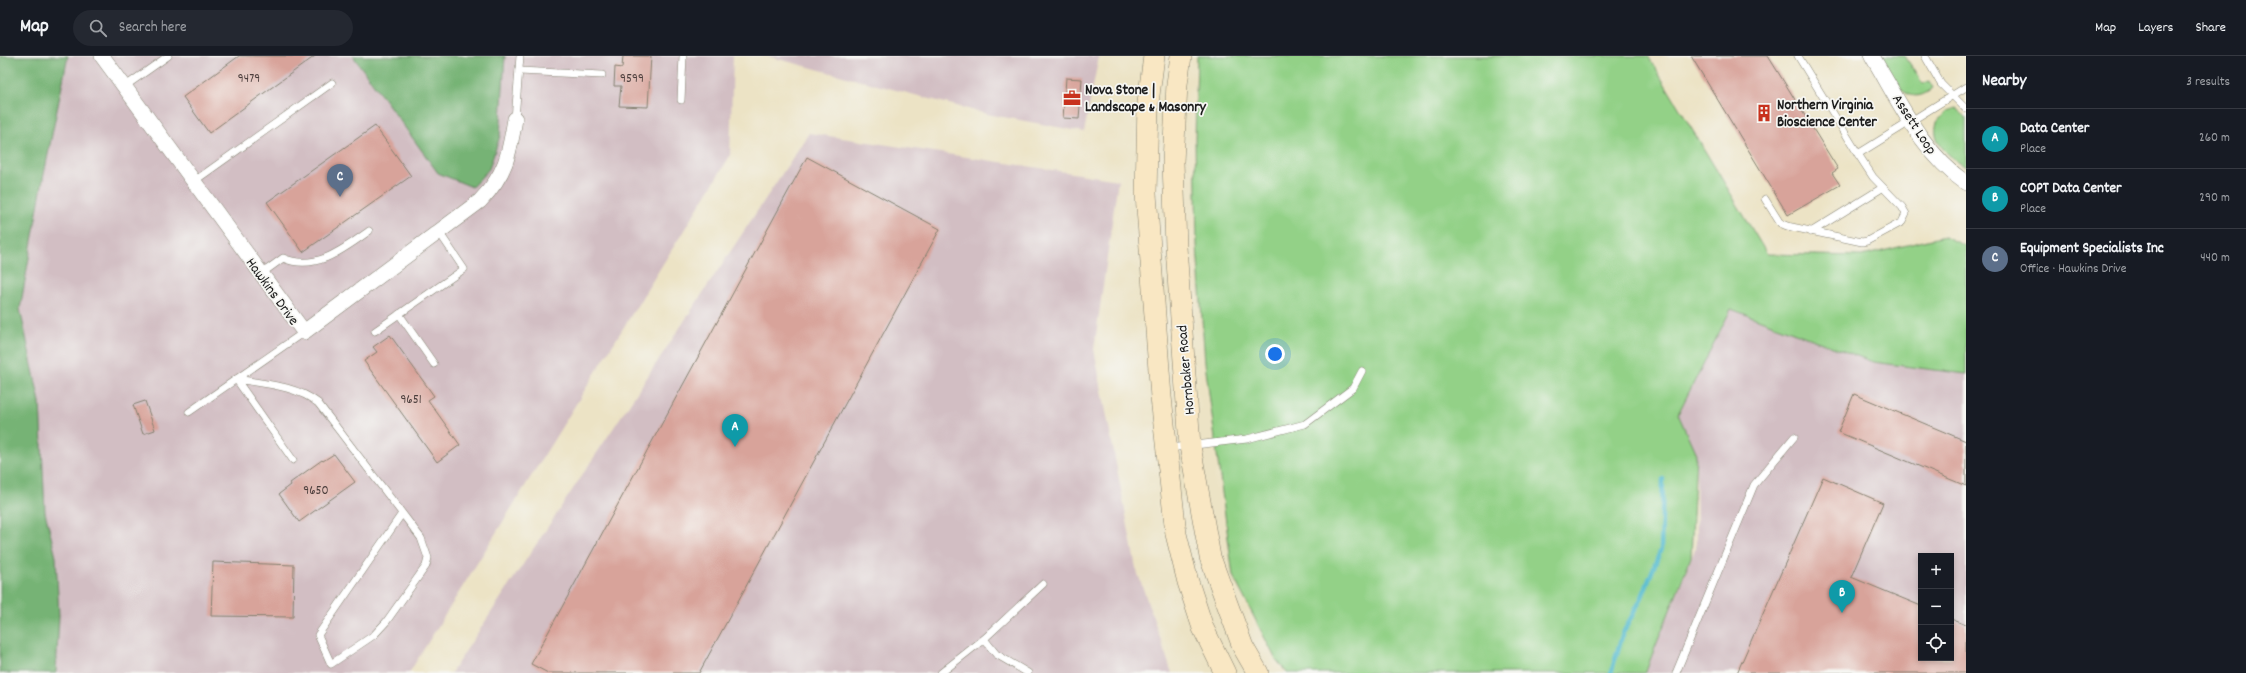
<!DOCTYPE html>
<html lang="en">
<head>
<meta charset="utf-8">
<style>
	:root { --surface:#171b24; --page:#242831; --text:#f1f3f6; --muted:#9ea1a6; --line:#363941; --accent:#c8321e }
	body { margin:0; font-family:Dekko,sans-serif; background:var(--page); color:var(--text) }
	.controls { position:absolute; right:12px; bottom:12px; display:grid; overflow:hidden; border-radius:0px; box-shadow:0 2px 6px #0003 }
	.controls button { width:36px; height:36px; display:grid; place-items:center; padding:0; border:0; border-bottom:1px solid var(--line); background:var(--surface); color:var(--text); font:20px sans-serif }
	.you { position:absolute; left:1275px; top:298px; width:14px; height:14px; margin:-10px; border:3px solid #fff; border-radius:50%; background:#1a73e8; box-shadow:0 0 0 6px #1a73e833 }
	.badge { display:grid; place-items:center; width:26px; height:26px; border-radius:50%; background:var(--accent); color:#fff; font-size:13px; font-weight:700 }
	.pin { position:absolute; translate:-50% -33px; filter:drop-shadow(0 1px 2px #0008) }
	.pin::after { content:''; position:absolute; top:21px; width:14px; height:12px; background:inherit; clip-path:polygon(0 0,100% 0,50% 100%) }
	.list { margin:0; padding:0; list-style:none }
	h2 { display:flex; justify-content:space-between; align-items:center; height:52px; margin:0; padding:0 16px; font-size:17px }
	h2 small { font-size:13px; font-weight:400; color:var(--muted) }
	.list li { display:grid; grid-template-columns:26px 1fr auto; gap:12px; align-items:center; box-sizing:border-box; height:60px; padding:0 16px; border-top:1px solid var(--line) }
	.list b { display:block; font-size:15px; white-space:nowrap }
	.list p { margin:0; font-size:13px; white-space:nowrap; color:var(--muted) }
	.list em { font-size:13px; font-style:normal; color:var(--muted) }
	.icon { flex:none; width:22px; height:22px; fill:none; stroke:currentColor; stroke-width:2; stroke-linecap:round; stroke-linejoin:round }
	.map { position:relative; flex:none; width:1966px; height:617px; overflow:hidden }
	header { display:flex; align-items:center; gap:24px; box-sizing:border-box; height:56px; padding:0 20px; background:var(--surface); border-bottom:1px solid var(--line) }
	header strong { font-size:19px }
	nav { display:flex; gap:22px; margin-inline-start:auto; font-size:14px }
	.search { width:280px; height:36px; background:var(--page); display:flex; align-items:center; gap:10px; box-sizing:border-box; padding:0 14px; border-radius:22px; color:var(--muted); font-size:15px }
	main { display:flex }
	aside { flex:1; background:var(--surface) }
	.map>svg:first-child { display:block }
	.industrial { fill:#d2bec3; fill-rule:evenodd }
	.green { fill:#93d187; stroke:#587652 }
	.forest { fill:#76b374; stroke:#496848 }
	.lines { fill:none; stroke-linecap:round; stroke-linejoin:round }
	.stream { stroke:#52bbd0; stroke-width:4.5 }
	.building { fill:#d8a39a }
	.service-casing { stroke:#848070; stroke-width:8 }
	.minor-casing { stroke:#848070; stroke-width:16 }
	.secondary-casing { stroke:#848070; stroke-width:22 }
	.service { stroke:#fff; stroke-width:7 }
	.minor { stroke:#fff; stroke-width:15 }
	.secondary { stroke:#f9e7c3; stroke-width:21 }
	.labels { text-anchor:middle; stroke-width:3.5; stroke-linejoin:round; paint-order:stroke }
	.number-label { font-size:13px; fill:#4b3e3c }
	.poi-label { font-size:15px; font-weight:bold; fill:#1c1c1c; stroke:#f6f6f2; text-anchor:start }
	.street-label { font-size:15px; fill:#1c1c1c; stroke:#f6f6f2 }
</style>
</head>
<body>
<header>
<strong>Map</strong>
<div class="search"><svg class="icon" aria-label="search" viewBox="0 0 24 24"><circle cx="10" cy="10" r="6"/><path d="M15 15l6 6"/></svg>Search here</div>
<nav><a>Map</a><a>Layers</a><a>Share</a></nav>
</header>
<main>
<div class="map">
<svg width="1966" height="617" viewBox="0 0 1966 617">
	<rect width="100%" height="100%" fill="#f6f6f2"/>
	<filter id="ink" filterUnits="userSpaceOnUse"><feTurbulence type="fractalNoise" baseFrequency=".025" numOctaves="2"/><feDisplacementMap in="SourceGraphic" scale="8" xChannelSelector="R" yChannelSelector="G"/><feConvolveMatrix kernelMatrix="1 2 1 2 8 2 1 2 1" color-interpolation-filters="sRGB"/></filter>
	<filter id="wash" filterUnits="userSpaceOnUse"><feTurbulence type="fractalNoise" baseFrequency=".012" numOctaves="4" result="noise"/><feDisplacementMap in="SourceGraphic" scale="16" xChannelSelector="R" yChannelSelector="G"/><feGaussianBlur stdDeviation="0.9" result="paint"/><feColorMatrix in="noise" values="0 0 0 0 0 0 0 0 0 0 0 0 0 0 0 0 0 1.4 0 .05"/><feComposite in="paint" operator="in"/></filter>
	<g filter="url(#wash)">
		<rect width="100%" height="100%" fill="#ece3c5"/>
		<g class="industrial">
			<polygon points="0,0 733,0 730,100 409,617 0,617"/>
			<polygon points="767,0 1099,0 1084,76 987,58"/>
			<polygon points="809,77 1118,124 1094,293 1136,512 1172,617 451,617"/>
			<path d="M 1731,253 L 1873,306 L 1966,318 L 1966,617 L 1645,617 L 1697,488 L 1696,398 L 1678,359 ZM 1921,500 L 1951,500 L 1951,602 L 1921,602 Z"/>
		</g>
		<g class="green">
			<polygon points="1197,0 1648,0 1767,198 1862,200 1944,180 1966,190 1966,318 1873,306 1731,253 1678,358 1696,398 1691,501 1645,617 1287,617 1275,602 1233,520 1205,307 1197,189 1195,84"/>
			<path d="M 1878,0 L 1905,0 L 1923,28 L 1929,25 L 1933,32 C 1906,56 1890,19 1878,0 Z"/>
			<path d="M 1956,52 L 1966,60 L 1966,111 C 1951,102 1930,87 1937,66 L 1947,55 Z"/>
		</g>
		<g class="forest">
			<polygon points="0,0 68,0 43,123 20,253 40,346 45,456 56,501 59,560 56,617 0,617"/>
			<polygon points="353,0 505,0 500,80 489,113 472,131 438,117"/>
		</g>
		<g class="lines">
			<polyline class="stream" points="1611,617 1623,577 1642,541 1661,493 1663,423"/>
		</g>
		<g id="blocks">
			<g class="building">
				<polygon points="239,0 315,0 209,77 183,41"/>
				<polygon points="623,0 651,0 648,51 619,50 621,30 614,30 615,11 622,12"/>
				<polygon points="1691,0 1768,0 1838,113 1832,117 1840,129 1788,159"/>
				<polygon points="1066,22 1082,23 1079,63 1063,62"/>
				<polygon points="375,70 411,120 303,196 267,146"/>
				<polygon points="807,101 940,173 699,617 548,617 531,608"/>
				<polygon points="390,279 434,340 428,344 460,389 437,406 364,305 377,296 373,291"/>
				<polygon points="1854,338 1966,385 1966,430 1838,376"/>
				<polygon points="145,345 155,374 143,378 133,349"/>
				<polygon points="334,398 355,426 299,466 279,438 291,429 290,427 322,404 323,405"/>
				<polygon points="1823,421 1883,447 1851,521 1921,550 1921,602 1951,602 1951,563 1966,569 1966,617 1737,617"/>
				<polygon points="213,506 294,509 293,561 211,560"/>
			</g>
		</g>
	</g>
	<g filter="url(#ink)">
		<use href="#blocks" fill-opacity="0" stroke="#848070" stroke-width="1"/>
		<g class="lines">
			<g class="service-casing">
				<g id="service">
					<polyline points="1798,0 1858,98 1966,31"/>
					<polyline points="1925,0 1941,28 1966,53"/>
					<polyline points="519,15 602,19"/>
					<polyline points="124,31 168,0"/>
					<polyline points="681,44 683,0"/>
					<polyline points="515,63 520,0"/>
					<polyline points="193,126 332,27"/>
					<polyline points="1765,143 1780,167 1787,170 1862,186 1867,185 1902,166 1906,158 1902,151 1873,121 1858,98"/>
					<polyline points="1811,176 1882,132"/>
					<path d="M 261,218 L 283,202 C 315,216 344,193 369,175"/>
					<polyline points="399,258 434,308"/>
					<polyline points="375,275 464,213 439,176"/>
					<polyline points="189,356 304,276"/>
					<polyline points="1169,392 1247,383 1305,368 1353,332 1362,315"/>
					<path d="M 293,404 L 236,323 C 264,328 295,329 318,347 L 421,482 L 428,502 L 426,510 L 386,566 L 374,579 L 331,608 L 318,579 L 401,459"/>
					<polyline points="984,583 1043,528"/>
					<polyline points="941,617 984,583 996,598 1028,617"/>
					<polyline points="1676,617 1754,429 1794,381"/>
				</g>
			</g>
			<g class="minor-casing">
				<g id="minor">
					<path d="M 102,0 L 304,276 L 480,145 C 506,118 509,99 515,63"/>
					<path d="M 1872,0 C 1899,45 1922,97 1966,127"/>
				</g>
			</g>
			<g class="secondary-casing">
				<g id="secondary">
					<polyline points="1154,0 1148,47 1146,138 1161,341 1176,478 1188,526 1203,572 1225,617"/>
					<polyline points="1181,0 1177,28 1173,106 1176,191 1190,390 1210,501 1243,591 1258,617"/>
				</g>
			</g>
			<use href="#service" class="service"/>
			<use href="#minor" class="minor"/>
			<use href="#secondary" class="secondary"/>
		</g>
	</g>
	<defs>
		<g id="office-bare" transform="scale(1.38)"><path d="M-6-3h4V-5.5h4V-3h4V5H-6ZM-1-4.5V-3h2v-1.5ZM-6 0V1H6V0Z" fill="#c8321e" stroke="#f6f6f2" stroke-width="2.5" paint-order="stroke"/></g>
		<g id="building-bare" transform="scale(1.38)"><path d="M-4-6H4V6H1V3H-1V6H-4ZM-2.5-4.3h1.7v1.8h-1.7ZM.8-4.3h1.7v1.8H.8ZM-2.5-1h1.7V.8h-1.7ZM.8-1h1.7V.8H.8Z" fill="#c8321e" stroke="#f6f6f2" stroke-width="2.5" paint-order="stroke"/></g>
	</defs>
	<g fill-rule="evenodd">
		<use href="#office-bare" x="1072" y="42"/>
		<use href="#building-bare" x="1764" y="57"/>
	</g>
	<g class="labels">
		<g class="number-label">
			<text x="249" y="26">9479</text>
			<text x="632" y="26">9599</text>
			<text x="411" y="347">9651</text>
			<text x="316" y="438">9650</text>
		</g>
		<g class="poi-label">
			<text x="1085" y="38">Nova Stone |<tspan x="1085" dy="17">Landscape &amp; Masonry</tspan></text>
			<text x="1777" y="53">Northern Virginia<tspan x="1777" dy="17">Bioscience Center</tspan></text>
		</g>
		<g class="street-label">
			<text transform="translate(1915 68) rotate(57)" y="5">Assett Loop</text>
			<text transform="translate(273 235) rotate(54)" y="5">Hawkins Drive</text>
			<text transform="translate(1185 314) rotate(-95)" y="5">Hornbaker Road</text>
		</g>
	</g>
</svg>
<div class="controls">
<button>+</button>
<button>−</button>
<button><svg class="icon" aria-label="locate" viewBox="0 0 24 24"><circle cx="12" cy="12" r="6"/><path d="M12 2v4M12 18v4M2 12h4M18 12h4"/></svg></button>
</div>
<div class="you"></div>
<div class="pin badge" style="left:735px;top:391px;background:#0f9aa8">A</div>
<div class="pin badge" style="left:1842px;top:557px;background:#0f9aa8">B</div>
<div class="pin badge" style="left:340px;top:141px;background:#5c6f8a">C</div>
</div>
<aside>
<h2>Nearby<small>3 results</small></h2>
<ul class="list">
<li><span class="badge" style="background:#0f9aa8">A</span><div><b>Data Center</b><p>Place</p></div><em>260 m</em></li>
<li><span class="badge" style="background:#0f9aa8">B</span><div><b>COPT Data Center</b><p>Place</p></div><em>290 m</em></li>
<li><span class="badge" style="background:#5c6f8a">C</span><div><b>Equipment Specialists Inc</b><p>Office · Hawkins Drive</p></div><em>440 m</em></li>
</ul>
</aside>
</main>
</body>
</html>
